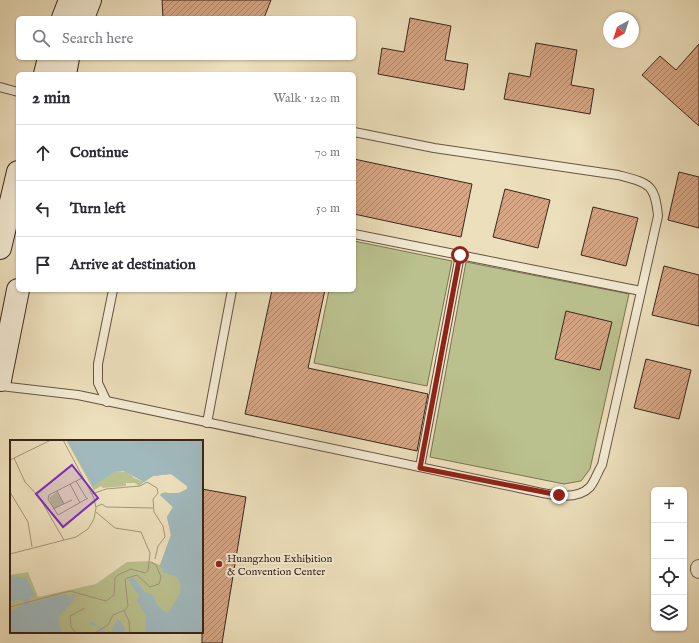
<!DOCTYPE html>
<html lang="en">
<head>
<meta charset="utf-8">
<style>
	:root { --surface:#fff; --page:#f2f2f3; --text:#2b2b33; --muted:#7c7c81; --line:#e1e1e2 }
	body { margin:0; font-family:"IM FELL English",serif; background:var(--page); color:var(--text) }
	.controls { position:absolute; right:12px; bottom:12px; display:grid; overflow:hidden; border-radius:6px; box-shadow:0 1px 3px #0004 }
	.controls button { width:36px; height:36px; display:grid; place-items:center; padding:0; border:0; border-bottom:1px solid var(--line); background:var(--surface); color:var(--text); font:20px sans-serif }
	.compass { position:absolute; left:603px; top:12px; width:36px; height:36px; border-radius:50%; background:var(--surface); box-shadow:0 1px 3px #0004; rotate:219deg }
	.stop { position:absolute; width:12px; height:12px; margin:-9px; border:3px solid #8f2418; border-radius:50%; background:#fff }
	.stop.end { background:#8f2418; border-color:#fff; box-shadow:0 1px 4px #0008 }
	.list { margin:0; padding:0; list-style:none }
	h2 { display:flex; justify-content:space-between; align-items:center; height:52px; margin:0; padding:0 16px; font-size:17px }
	h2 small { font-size:13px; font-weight:400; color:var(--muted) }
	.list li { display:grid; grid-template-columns:26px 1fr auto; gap:12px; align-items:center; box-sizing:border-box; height:56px; padding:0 16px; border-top:1px solid var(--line) }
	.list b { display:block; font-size:15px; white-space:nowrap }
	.list em { font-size:13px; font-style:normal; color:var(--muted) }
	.icon { flex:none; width:22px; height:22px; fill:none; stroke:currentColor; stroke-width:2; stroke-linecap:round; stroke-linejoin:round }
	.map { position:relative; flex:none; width:699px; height:643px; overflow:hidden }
	.search { position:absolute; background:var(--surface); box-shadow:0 1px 3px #0004; left:16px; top:16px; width:340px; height:44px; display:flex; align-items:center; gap:10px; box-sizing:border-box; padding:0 14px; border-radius:6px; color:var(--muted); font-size:15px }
	.panel { position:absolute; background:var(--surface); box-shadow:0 1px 3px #0004; left:16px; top:72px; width:340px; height:220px; border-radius:6px }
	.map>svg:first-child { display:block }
	.green { fill:#bac18e; stroke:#7a7354 }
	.building { fill:url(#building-hatch); stroke:#39251b }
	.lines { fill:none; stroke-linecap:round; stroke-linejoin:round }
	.service-casing { stroke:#665443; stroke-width:10 }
	.minor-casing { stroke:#665443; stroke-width:18 }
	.secondary-casing { stroke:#39251b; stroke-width:24 }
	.service { stroke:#f3ead3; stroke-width:8 }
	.minor { stroke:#f3ead3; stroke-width:16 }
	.secondary { stroke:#f3ead3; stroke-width:22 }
	.route { stroke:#8f2418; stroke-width:5 }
	.poi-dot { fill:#8f2418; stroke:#f3ead3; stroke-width:1.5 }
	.labels { text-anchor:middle; stroke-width:4; stroke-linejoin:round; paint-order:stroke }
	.poi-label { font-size:11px; fill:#39251b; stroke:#f3ead3; text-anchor:start }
	.inset-road { fill:none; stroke:#a4957b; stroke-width:1 }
	.view { fill:#7b2cbf; fill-opacity:0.15; stroke:#7b2cbf; stroke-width:2 }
	.inset-edge { fill:none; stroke:#39251b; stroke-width:2 }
</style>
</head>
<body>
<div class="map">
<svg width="699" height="643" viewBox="0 0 699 643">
	<defs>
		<pattern id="building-hatch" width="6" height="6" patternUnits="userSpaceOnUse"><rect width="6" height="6" fill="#d6a685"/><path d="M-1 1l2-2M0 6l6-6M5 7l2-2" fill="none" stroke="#af876c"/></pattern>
	</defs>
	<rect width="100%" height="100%" fill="#ecdfbb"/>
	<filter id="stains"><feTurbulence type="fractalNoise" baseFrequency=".005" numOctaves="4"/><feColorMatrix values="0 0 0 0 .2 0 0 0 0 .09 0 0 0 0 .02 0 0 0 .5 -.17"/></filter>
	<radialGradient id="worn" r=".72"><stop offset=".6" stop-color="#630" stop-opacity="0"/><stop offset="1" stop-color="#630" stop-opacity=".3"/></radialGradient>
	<g class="green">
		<polygon points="354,241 452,261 427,386 314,363 329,290 354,290"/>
		<polygon points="466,262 629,294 590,469 581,481 564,484 430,457"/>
	</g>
	<g class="building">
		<polygon points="162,0 271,0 264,18 163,18"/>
		<polygon points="410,18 451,26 445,60 468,64 464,90 378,74 382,48 404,52"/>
		<polygon points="536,43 577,50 571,85 594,89 590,114 504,99 509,73 530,77"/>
		<polygon points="699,44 699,126 642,75 660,56 676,70"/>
		<polygon points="354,159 472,184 461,237 354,214"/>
		<polygon points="679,172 699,177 699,228 668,220"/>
		<polygon points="505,189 550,200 538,248 493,237"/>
		<polygon points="593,207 638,218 626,266 581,255"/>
		<polygon points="664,266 699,275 699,326 652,315"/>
		<polygon points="272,290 325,290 308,368 428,394 417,451 245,414"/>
		<polygon points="566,311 612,322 600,370 555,359"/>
		<polygon points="646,359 691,370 679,419 634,408"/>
		<polygon points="202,489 246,497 222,643 202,643"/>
	</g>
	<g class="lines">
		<g class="service-casing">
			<g id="service">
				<polyline points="0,87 18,92"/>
				<polyline points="354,234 641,291"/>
				<path d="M 0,386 L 78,395 L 524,489 C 543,493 575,503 590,487 C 595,481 598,471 602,465 L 658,216 C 655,183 648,183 618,175 L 434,148 L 354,132"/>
				<polyline points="107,402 98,383 98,364 113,290"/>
				<polyline points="207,423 232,290"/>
				<polyline points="420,467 460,255"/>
			</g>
		</g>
		<g class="minor-casing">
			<polyline id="minor" points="699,568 699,570"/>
		</g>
		<g class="secondary-casing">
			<g id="secondary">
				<polyline points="63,18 70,0"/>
				<polyline points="83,18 90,0"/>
				<polyline points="45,74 49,58"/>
				<polyline points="65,74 68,58"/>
				<polyline points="0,248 18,172"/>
				<polyline points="0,380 18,290"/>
			</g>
		</g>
		<use href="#service" class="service"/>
		<use href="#minor" class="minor"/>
		<use href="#secondary" class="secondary"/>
	</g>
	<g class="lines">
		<polyline class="route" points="460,255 420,468 559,495"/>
	</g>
	<circle class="poi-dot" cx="219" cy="564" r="4"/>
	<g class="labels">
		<g class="poi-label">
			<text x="227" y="562">Huangzhou Exhibition<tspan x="227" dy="13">&amp; Convention Center</tspan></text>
		</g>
	</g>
	<g transform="translate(10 440)">
		<rect width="193" height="193" fill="#ecdfbb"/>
		<path d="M 106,31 L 118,32 L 124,38 L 134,42 L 129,46 L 125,43 L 116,43 L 116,46 L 93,48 L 91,46 L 84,50 L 82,47 L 85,44 ZM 47,52 L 54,63 L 44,69 L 39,58 Z" fill="#bac18e"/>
		<path d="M 56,0 L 193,0 L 193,193 L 0,193 L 0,135 L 18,132 L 28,157 L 86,144 L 117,122 L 140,121 L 150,125 L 161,95 L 157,77 L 163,67 L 150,55 L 155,52 L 164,55 L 177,49 L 177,46 L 161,34 L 143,36 L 134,42 L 114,31 L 106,31 L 82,47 Z" fill="#bac18e"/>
		<path d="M 57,0 L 193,0 L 193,193 L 136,193 L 136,176 L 127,160 L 130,154 L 125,151 L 118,140 L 124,138 L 135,152 L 144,156 L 147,165 L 157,173 L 160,171 L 170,153 L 171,145 L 166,136 L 154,133 L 150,125 L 161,95 L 157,77 L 163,67 L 150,55 L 152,53 L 170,53 L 177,49 L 177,46 L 161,34 L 143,36 L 134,42 L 114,31 L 106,31 L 83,46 ZM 0,136 L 16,138 L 25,155 L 19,157 L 20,163 L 54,154 L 58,157 L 66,154 L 62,163 L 48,177 L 52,193 L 0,193 L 0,172 L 15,163 L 9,159 L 3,162 L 0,161 ZM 108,178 L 115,189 L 114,193 L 90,193 L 88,187 L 79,184 L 81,181 L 96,192 L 102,191 Z" fill="#a0b9bd"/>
		<path class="inset-road" d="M 4,18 L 15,42 L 29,57 L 54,100M 0,20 L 41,0M 72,38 L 39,55 L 38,59 L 48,75 L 78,58M 66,41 L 77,59M 60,44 L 70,63M 47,51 L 54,64M 0,52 L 18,82 L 22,107M 82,54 L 96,49 L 130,46 L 137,42 L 147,48 L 148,53 L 143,59 L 144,72 L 153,86 L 155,97 L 148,106 L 145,119M 86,67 L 92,64 L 96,67 L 143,68M 43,69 L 62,60M 0,114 L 66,97 L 78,89 L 84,79 L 86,68 L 84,58 L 53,0M 0,167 L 60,151 L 96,161 L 104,155 L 105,138 L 108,135 L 121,129 L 135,133 L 138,131 L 140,113 L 131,92 L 105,88 L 86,72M 114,171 L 119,181 L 120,193M 66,193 L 61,187 L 60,176 L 75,168M 85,193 L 98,185 L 103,175 L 115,170 L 118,166 L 115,139 L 127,135 L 140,147 L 149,144 L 151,137 L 146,125 L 141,122"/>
		<path class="view" d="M 62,25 L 88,58 L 53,87 L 26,54 Z"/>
		<rect width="193" height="193" class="inset-edge"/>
	</g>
	<rect width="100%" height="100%" filter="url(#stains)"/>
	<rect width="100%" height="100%" fill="url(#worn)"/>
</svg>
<div class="controls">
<button>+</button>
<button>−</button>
<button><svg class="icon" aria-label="locate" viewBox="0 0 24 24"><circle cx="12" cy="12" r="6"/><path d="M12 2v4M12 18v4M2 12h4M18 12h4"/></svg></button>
<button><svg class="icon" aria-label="layers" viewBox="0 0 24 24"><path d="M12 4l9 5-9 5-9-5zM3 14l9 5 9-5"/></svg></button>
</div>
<svg class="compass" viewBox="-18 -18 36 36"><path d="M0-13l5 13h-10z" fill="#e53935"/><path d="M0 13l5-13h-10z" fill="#7c7c81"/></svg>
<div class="stop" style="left:460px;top:255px"></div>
<div class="stop end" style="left:559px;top:495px"></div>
<div class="search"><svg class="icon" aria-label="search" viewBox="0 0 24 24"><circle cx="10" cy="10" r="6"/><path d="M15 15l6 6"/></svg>Search here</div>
<section class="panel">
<h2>2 min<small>Walk · 120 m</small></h2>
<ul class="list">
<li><svg class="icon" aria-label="ahead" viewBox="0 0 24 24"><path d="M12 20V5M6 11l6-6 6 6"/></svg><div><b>Continue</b></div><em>70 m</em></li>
<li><svg class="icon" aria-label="left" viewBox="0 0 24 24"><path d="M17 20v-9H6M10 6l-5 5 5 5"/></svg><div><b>Turn left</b></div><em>50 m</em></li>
<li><svg class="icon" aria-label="arrive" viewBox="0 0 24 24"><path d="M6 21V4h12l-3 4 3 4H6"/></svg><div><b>Arrive at destination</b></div></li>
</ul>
</section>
</div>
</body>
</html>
